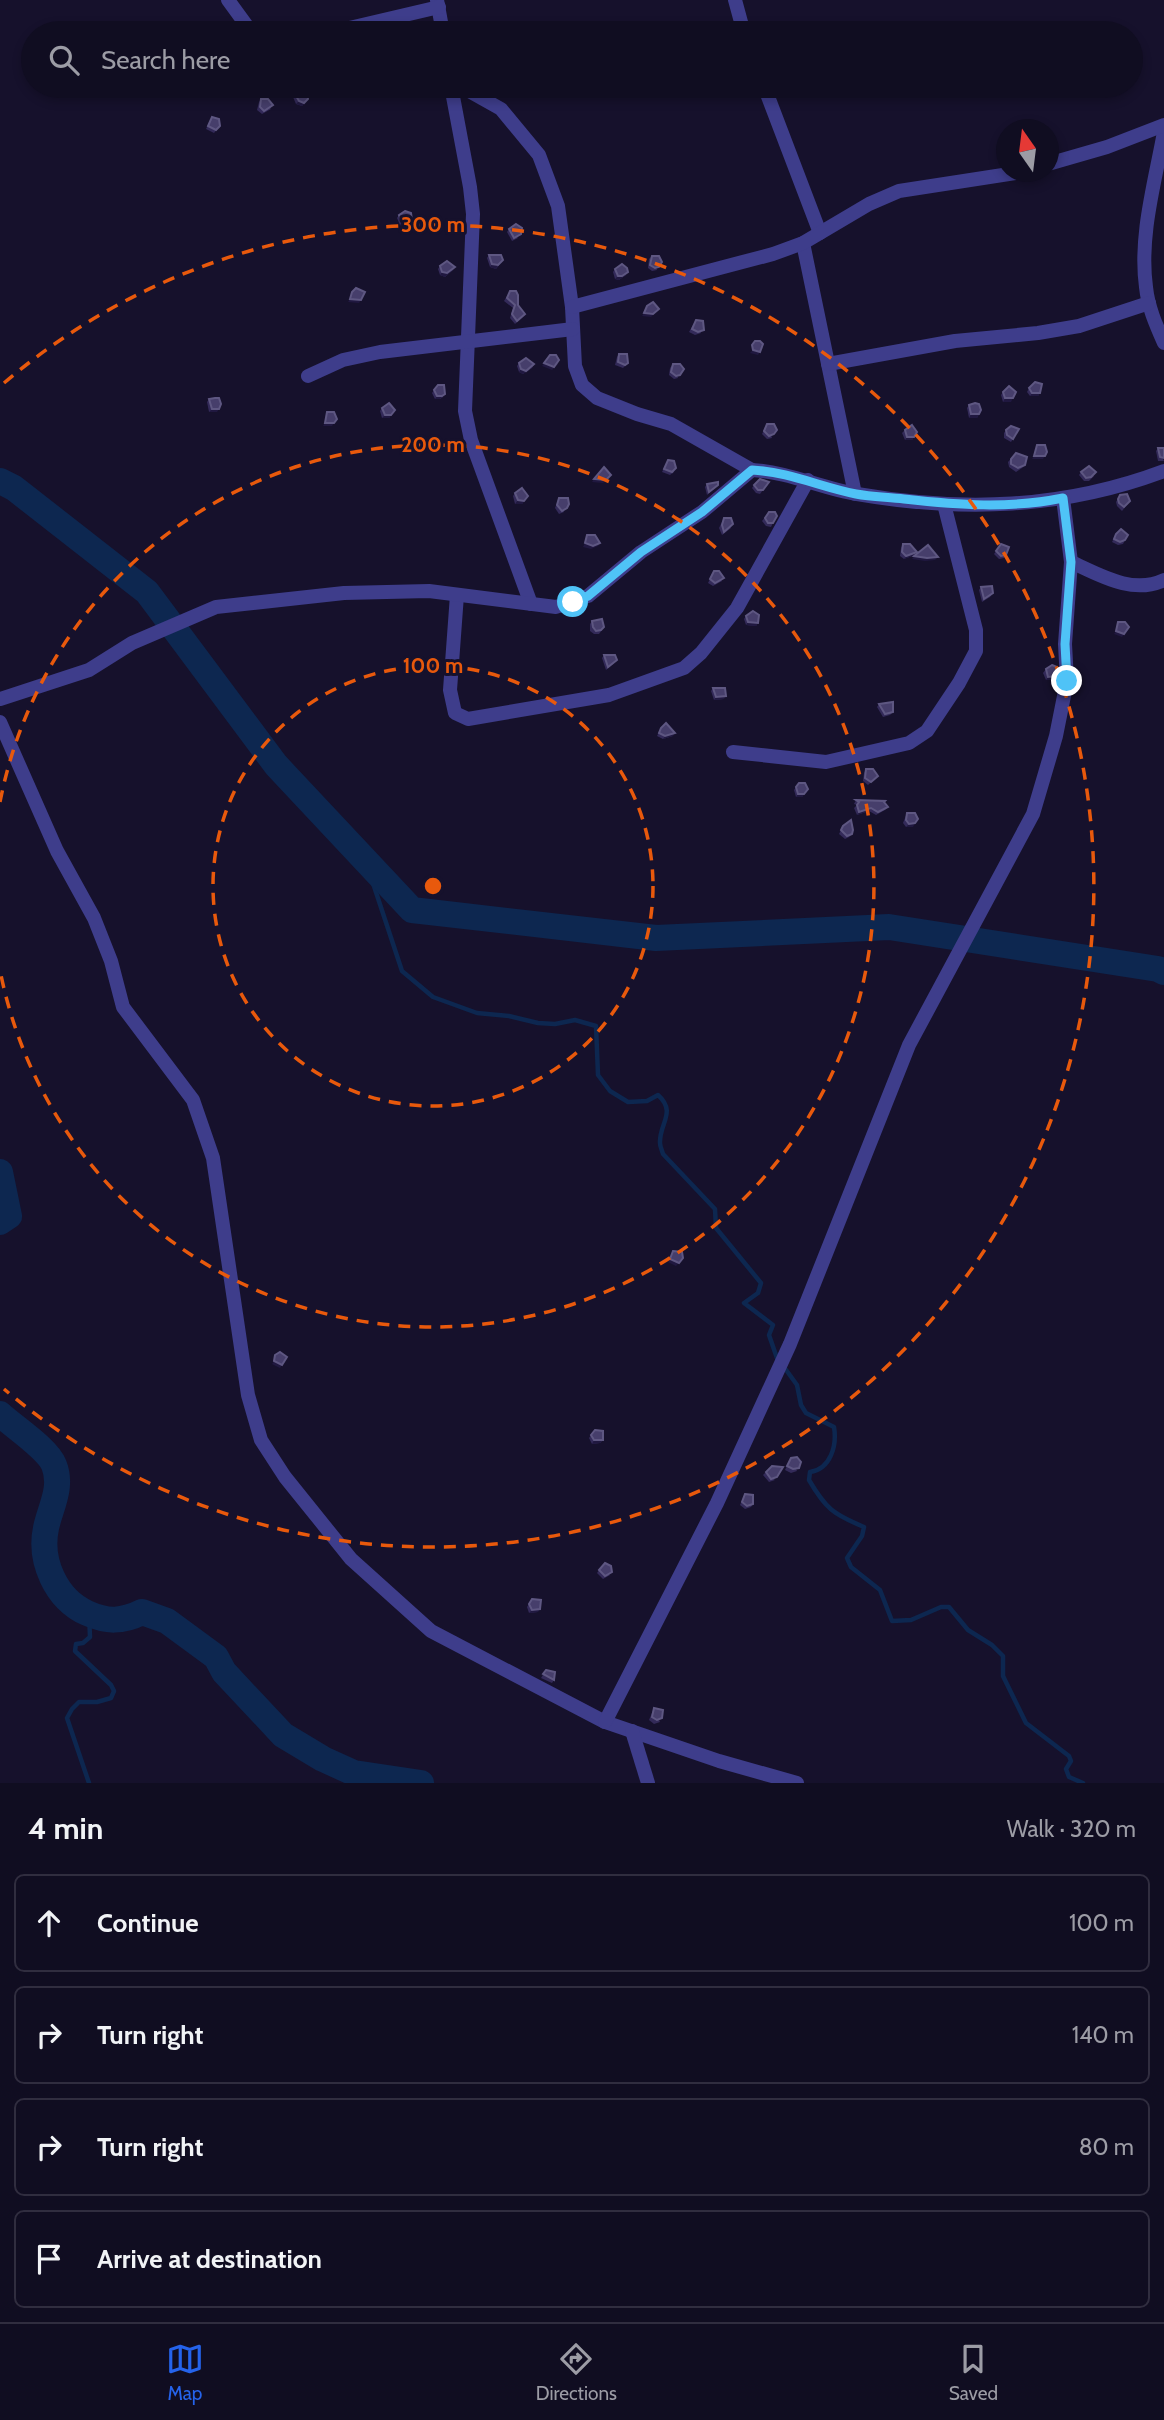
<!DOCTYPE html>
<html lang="en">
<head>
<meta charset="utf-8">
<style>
	:root { --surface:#100d21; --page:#1e1b2e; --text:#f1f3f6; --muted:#9c9ca5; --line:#302d3f; --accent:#2563eb }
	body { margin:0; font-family:Cabin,sans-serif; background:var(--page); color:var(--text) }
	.compass { position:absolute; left:996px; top:119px; width:63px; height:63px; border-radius:50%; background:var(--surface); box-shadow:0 4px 10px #0003; rotate:346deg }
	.stop { position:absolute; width:21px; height:21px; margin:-16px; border:5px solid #4fc3f7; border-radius:50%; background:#fff }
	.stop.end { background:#4fc3f7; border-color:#fff; box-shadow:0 2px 7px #0008 }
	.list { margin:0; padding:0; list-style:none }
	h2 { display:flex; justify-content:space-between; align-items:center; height:91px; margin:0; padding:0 28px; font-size:30px }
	h2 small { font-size:23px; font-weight:400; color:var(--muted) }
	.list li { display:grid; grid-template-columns:46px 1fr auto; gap:21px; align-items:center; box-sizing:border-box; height:98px; margin:0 14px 14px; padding:0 14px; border:2px solid var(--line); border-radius:10px }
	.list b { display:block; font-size:26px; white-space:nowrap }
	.list em { font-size:23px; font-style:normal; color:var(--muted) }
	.icon { flex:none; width:38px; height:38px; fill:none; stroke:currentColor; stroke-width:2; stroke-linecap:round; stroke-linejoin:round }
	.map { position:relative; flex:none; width:1164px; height:1783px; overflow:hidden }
	.search { position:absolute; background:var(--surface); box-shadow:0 4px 10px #0003; left:21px; right:21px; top:21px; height:77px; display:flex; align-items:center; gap:18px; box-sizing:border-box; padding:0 24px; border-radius:38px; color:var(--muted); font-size:26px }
	.sheet { height:539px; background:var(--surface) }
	nav { display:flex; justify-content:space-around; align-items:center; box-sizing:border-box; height:98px; border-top:2px solid var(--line); background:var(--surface); font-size:19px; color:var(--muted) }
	nav a { display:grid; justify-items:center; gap:4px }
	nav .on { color:var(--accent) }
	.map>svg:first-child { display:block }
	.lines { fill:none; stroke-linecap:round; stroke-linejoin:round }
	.stream { stroke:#0d2750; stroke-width:4.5 }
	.river { stroke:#0d2750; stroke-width:26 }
	.minor { stroke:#3e3d8b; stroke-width:14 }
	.wall { fill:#332a59 }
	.shaded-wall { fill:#201840 }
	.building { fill:#463e6b; stroke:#5e5782; stroke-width:2 }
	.route { stroke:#4fc3f7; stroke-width:9 }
	.ring { fill:none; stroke:#e8590c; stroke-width:3.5; stroke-dasharray:12 9 }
	.centre { fill:#e8590c; stroke:#16112c; stroke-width:3.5 }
	.ring-label { font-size:21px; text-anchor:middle; font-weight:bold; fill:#e8590c; stroke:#16112c; stroke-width:6; stroke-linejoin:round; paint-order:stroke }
</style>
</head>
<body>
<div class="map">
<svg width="1164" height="1783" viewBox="0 0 1164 1783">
	<rect width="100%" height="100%" fill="#16112c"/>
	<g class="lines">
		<g class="stream">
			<path d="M 366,862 L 402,971 L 433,997 L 477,1013 L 509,1016 L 538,1023 L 555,1024 L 575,1020 L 596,1026 L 598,1075 L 610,1091 L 628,1102 L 647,1101 L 658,1095 C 677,1112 659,1124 660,1143 C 660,1147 662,1150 663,1154 L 715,1209 L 716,1228 L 761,1283 L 758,1293 L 744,1303 L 773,1325 L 769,1335 L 778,1361"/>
			<path d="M 784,1367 L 797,1385 L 801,1405 L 806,1413 L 834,1427 C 837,1445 831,1469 810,1472 L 809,1480 C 826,1509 833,1514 864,1527 L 862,1536 L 847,1558 L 851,1567 L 880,1590 L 892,1621 L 911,1620 L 941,1607 L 949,1607 L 968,1630 L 992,1645 L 1003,1656 L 1003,1676 L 1026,1723 L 1069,1756 L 1071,1761 L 1066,1769 L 1069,1777 L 1083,1783"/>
			<polyline points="89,1783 67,1718 72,1709 79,1702 97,1702 111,1698 114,1691 111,1685 75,1651 76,1644 83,1643 90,1637 89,1614"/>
		</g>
		<g class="river">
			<polyline points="0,481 14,488 147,592 276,765 412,910 656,938 889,927 1158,969 1164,972"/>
			<polyline points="0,1172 9,1216 0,1222"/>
			<path d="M 0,1414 C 14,1427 48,1449 54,1465 C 63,1488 50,1508 46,1528 C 39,1561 56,1599 87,1613 C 107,1622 122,1622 142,1612 L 167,1621 L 216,1657 L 224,1672 L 283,1735 L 323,1759 L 354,1773 L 421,1783"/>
		</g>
		<g class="minor">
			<polyline points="228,0 252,33"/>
			<polyline points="437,0 443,33"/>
			<polyline points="735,0 744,33"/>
			<polyline points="328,33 439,7"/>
			<polyline points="451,86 470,187 473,214 465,411 471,440 531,604"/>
			<polyline points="460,86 501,109 539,155 558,206 572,307 575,366 582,385 597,398 637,414 671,424 752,470"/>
			<polyline points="764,86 820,233"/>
			<path d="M 1164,132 C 1155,182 1139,236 1146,287 C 1148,307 1156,325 1164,343"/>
			<polyline points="1048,164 1107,147 1164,125"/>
			<polyline points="803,243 855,494"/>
			<polyline points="572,307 773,254 803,243 869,204 899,191 1022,172"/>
			<polyline points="828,364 955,341 1038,333 1079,326 1149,303"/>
			<polyline points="308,376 343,360 380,352 573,329"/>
			<path d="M 1071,562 C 1100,575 1132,595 1164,580"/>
			<polyline points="457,595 450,690 455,713 468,719 609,695 684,668 701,653 737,608 808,480"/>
			<path d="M 0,699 L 89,670 L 132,643 L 216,607 L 344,593 L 429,591 L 556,607 L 588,596 L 641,552 L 702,512 L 752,470 C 789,472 821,488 857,494 C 962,512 1063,509 1164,471"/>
			<polyline points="0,722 57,851 94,918 111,961 123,1007 193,1100 213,1158 248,1395 261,1440 285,1477 351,1559 431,1631 605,1722 719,1761 797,1783"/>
			<polyline points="733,752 826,762 909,743 927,731 959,683 976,651 976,630 944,504"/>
			<polyline points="605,1722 717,1503 790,1344 909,1045 1033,814 1056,736 1067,681 1065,644 1071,562 1063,498"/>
			<polyline points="632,1731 648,1783"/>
		</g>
	</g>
	<g class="wall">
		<polygon points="225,86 236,86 230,90"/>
		<polygon points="295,94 308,99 302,106 296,104 293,97"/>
		<polygon points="261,99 271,109 262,114 257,110 259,102"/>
		<polygon points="212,117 220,126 214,133 206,129"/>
		<polygon points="399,215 409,223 406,227 400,225 397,218"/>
		<polygon points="509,229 518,238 512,241 507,232"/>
		<polygon points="489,255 503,260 496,269 490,267 487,258"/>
		<polygon points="652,256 657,270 652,271 648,268 649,259"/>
		<polygon points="440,266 455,267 453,270 445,277 440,275 438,269"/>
		<polygon points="615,269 626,275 619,280 615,279 613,272"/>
		<polygon points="510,291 518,305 522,317 515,324 510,318 513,308 504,301"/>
		<polygon points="696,320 701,333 695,335 689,332"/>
		<polygon points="619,354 628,363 623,368 615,365 617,357"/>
		<polygon points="519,363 534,364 532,368 523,374 519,372 517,366"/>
		<polygon points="673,364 678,378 674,379 669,375 670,368"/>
		<polygon points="438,385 443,397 440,399 435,399 432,393"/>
		<polygon points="1029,388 1040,393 1038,396 1030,396 1027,392"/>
		<polygon points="1003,392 1011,402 1003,402 1001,395"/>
		<polygon points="209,399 217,412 209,412 207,402"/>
		<polygon points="969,405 979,414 977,418 969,418 967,408"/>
		<polygon points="382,408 395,410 389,418 382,418 380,411"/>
		<polygon points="767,424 772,438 767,439 762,434"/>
		<polygon points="1019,429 1011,442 1004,438 1004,433 1006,430"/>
		<polygon points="905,430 917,432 912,440 905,440 902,433"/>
		<polygon points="1158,448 1164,461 1158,461 1156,451"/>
		<polygon points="1016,453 1025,465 1022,468 1016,472 1009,467 1008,462"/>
		<polygon points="668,460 674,472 670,475 662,472"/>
		<polygon points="1081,472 1094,476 1089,481 1084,481 1079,475"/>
		<polygon points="769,482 760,494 756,493 752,488 754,485"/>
		<polygon points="707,484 718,485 707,495 705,487"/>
		<polygon points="515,493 528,496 522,504 515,504 513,496"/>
		<polygon points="1120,495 1130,501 1122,511 1117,506 1116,502"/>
		<polygon points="559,498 564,512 559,514 555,508"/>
		<polygon points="769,512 773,523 771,527 766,526 762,521"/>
		<polygon points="724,518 731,528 722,535 719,528"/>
		<polygon points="1116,534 1125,540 1123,544 1118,545 1112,542"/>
		<polygon points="903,544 917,552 915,555 904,559 900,556 901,548"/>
		<polygon points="1001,544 1006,555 1004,558 999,559 994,554"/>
		<polygon points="714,571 722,581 713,586 708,583"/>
		<polygon points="981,587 993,593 990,597 982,602 979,590"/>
		<polygon points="746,616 758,623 756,626 746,625 744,619"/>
		<polygon points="592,621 602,630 599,634 594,634 590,631 590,624"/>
		<polygon points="604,655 614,663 606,670 602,658"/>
		<polygon points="1046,669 1055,680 1046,680 1043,673"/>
		<polygon points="713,688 724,699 714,700 711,691"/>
		<polygon points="879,704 893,712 890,715 883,717 877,707"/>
		<polygon points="661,728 673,736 663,739 657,736"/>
		<polygon points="866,769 878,776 868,785 863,781 864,773"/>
		<polygon points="799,783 808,789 802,797 796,797 794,790"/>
		<polygon points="856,800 884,802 888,807 885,810 876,815 869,811 857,815 854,808 857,805 854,804"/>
		<polygon points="907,813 913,827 906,827 903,823"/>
		<polygon points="843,826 852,834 849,837 845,839 839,834"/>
		<polygon points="595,1430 603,1440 600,1443 592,1444 589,1438"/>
		<polygon points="791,1458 797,1471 791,1473 785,1470"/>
		<polygon points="766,1472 775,1480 769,1482 763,1475"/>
		<polygon points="745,1494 753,1504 751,1507 745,1509 740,1505"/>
		<polygon points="599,1570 610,1575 603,1579 597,1573"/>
		<polygon points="532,1599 538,1612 529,1613 527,1607"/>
		<polygon points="546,1670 554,1680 552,1683 541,1678"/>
		<polygon points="654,1708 660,1722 654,1724 649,1720"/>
	</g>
	<g class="shaded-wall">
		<polygon points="299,101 304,103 302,106 296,104"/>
		<polygon points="412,220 406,227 400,225 402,222"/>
		<polygon points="492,264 498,265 496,269 490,267"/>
		<polygon points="455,267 453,270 445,277 440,275 442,272"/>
		<polygon points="628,272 626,275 619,280 615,279 618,276"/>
		<polygon points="350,299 361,300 359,303 348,302"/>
		<polygon points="659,309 651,317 642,316 644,313"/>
		<polygon points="753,350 760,352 758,355 750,353"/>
		<polygon points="544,363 558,364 552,370 542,366"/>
		<polygon points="534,364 532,368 523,374 519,372 521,369"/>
		<polygon points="1032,393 1040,393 1038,396 1030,396"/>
		<polygon points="445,394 440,399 435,399 437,396"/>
		<polygon points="1005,398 1013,398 1011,402 1003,402"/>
		<polygon points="212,409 219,409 217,412 209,412"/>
		<polygon points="971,414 979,414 977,418 969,418"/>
		<polygon points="385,415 391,415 389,418 382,418"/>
		<polygon points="325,423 334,423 332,426 323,426"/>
		<polygon points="907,437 914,437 912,440 905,440"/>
		<polygon points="1034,456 1045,456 1043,459 1032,459"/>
		<polygon points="611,475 603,483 592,482 594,479"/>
		<polygon points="518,500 524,501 522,504 515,504"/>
		<polygon points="585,543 600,543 598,546 591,549 583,547"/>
		<polygon points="917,552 915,555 904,559 906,556"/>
		<polygon points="914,556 938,557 935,560 925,561 912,559"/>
		<polygon points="748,622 758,623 756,626 746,625"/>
		<polygon points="1116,631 1127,631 1122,637 1114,634"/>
		<polygon points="1057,676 1055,680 1046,680 1048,677"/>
		<polygon points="726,696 724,699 714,700 716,697"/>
		<polygon points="675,733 673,736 663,739 665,736"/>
		<polygon points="798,794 804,794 802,797 796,797"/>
		<polygon points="871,808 869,811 857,815 859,812"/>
		<polygon points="915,823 913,827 906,827 909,824"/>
		<polygon points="683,1258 676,1266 668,1262 670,1259"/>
		<polygon points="274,1361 282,1365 280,1368 272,1364"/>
		<polygon points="594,1440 603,1440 600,1443 592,1444"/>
		<polygon points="540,1609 538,1612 529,1613 532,1610"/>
	</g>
	<g class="building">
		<polygon points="302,90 307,93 308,99 304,103 299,101 295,94"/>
		<polygon points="261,99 268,99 273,105 264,111 260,107"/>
		<polygon points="212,117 219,119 220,126 216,130 208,126"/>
		<polygon points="405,211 411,213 412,220 408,223 402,222 399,215"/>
		<polygon points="516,224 522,228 521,234 514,238 509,229"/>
		<polygon points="489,255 501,255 503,260 498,265 492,264"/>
		<polygon points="652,256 659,256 662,262 659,267 655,268 650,265"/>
		<polygon points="447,261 455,267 447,273 442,272 440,266"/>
		<polygon points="622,264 627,268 628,272 622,276 618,276 615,269"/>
		<polygon points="356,288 365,292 361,300 350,299 352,292"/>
		<polygon points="510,291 516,291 518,295 518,305 525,314 517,321 512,314 515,305 507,298"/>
		<polygon points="653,302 659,309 653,314 644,313 647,306"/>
		<polygon points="696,320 703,321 704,330 698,332 692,329"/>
		<polygon points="755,341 760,341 763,344 760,352 753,350 752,345"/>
		<polygon points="619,354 627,354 628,363 625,365 618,362"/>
		<polygon points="550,355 556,355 559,360 554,367 544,363"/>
		<polygon points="526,358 534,364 526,371 521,369 519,363"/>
		<polygon points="673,364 680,364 684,369 680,375 676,376 671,372"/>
		<polygon points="1035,382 1042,384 1040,393 1032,393 1029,388"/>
		<polygon points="438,385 444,385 445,394 442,396 437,396 434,390"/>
		<polygon points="1009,386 1016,392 1013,398 1005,398 1003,392"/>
		<polygon points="215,398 219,398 221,404 219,409 212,409 209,399"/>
		<polygon points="389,403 395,410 391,415 385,415 382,408"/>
		<polygon points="975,403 979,404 981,410 979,414 971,414 969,405"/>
		<polygon points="327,412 334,412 337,419 334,423 325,423"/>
		<polygon points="767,424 774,424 777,430 774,434 769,436 764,431"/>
		<polygon points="912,425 917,432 914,437 907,437 905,430"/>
		<polygon points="1011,426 1019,429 1013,439 1007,435 1006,430"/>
		<polygon points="1037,445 1045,445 1047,452 1045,456 1034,456"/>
		<polygon points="1158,448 1164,448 1164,458 1160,457"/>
		<polygon points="1016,453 1027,457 1025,465 1018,468 1011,464 1011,459"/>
		<polygon points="668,460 674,461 676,468 672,472 664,469"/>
		<polygon points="1089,466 1096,472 1091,477 1086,478 1081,472"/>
		<polygon points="604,467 611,475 606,480 594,479"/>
		<polygon points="760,479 769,482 763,490 758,490 754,485"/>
		<polygon points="718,482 718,485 709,492 707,484"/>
		<polygon points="522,488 528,496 524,501 518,500 515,493"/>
		<polygon points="1127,494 1130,501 1124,507 1119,503 1118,499 1120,495"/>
		<polygon points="559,498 568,498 569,504 567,508 562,511 557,505"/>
		<polygon points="769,512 775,512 777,516 773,523 768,523 765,518"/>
		<polygon points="724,518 731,518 733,524 724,532 722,525"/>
		<polygon points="1121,529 1128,535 1125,540 1120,542 1114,539 1116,534"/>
		<polygon points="587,535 595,535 600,543 593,546 585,543"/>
		<polygon points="903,544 910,544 917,552 906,556 902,552"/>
		<polygon points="1001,544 1009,547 1006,555 1001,556 996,551"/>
		<polygon points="928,545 938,557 927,558 914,556"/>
		<polygon points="714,571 719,571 724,578 715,583 710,579"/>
		<polygon points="992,586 993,593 984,599 981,587"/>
		<polygon points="753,611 759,615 758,623 748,622 746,616"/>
		<polygon points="602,619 604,627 601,630 596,631 593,627 592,621"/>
		<polygon points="1118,622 1125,622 1129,627 1124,634 1116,631"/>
		<polygon points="604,655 615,655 617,660 608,667"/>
		<polygon points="1052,665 1057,667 1058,671 1057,676 1048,677 1046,669"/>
		<polygon points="713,688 725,688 726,696 716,697"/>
		<polygon points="893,702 893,712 885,714 879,704"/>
		<polygon points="666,723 675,733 665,736 659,733 661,728"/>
		<polygon points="866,769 873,769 878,776 871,782 865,778"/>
		<polygon points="799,783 805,783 808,789 804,794 798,794 796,787"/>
		<polygon points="856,800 885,801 884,802 888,807 878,812 871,808 859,812 857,805 859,802"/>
		<polygon points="907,813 915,813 918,819 915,823 909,824 906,820"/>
		<polygon points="851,820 853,830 852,834 847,836 841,830 843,826"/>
		<polygon points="673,1251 682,1252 683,1258 679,1263 670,1259"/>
		<polygon points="280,1352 287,1357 282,1365 274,1361 275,1355"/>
		<polygon points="595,1430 603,1431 603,1440 594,1440 591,1435"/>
		<polygon points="797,1457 801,1462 799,1468 793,1469 787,1466 791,1458"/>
		<polygon points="772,1466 783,1467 777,1477 771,1479 766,1472"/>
		<polygon points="745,1494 753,1495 753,1504 747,1506 742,1502"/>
		<polygon points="605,1563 611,1566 612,1572 605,1576 599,1570"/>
		<polygon points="532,1599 541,1600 540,1609 532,1610 529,1604"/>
		<polygon points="546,1670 555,1672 554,1680 543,1674"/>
		<polygon points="654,1708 663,1710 662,1718 657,1720 652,1717"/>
	</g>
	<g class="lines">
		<path class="route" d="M 573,602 L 588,596 L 641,552 L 702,512 L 752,470 C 789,472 821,487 856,494 C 872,497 888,497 904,499 C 958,505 1009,509 1063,498 L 1071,562 L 1065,644 L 1067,681"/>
	</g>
	<g class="ring">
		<circle cx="433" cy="886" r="220"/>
		<path d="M0 802A441 441 0 1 1 0 970"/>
		<path d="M4 383A661 661 0 1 1 4 1389"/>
	</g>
	<circle cx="433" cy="886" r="10" class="centre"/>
	<g class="ring-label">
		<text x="433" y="232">300 m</text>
		<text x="433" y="452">200 m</text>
		<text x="433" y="673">100 m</text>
	</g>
</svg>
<svg class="compass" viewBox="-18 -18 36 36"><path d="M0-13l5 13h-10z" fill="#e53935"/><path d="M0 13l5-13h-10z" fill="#9c9ca5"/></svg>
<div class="stop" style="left:573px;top:602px"></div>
<div class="stop end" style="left:1067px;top:681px"></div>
<div class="search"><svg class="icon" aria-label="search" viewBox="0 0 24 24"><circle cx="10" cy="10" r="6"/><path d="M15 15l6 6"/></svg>Search here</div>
</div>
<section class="sheet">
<h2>4 min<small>Walk · 320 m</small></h2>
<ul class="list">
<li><svg class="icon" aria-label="ahead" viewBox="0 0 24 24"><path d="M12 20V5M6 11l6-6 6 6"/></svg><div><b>Continue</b></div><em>100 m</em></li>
<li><svg class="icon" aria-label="right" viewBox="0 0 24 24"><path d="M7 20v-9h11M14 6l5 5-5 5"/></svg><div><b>Turn right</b></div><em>140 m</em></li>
<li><svg class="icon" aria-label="right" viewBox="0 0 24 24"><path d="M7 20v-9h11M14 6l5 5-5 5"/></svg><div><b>Turn right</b></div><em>80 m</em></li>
<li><svg class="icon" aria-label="arrive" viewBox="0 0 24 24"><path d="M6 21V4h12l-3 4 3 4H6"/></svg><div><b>Arrive at destination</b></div></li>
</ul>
</section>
<nav>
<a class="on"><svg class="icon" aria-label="map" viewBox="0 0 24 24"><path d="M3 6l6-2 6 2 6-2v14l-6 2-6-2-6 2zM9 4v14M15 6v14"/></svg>Map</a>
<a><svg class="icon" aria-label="directions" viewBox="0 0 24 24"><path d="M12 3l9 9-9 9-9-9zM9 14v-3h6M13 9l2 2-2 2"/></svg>Directions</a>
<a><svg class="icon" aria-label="saved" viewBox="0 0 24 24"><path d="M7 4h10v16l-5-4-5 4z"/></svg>Saved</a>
</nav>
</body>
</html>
